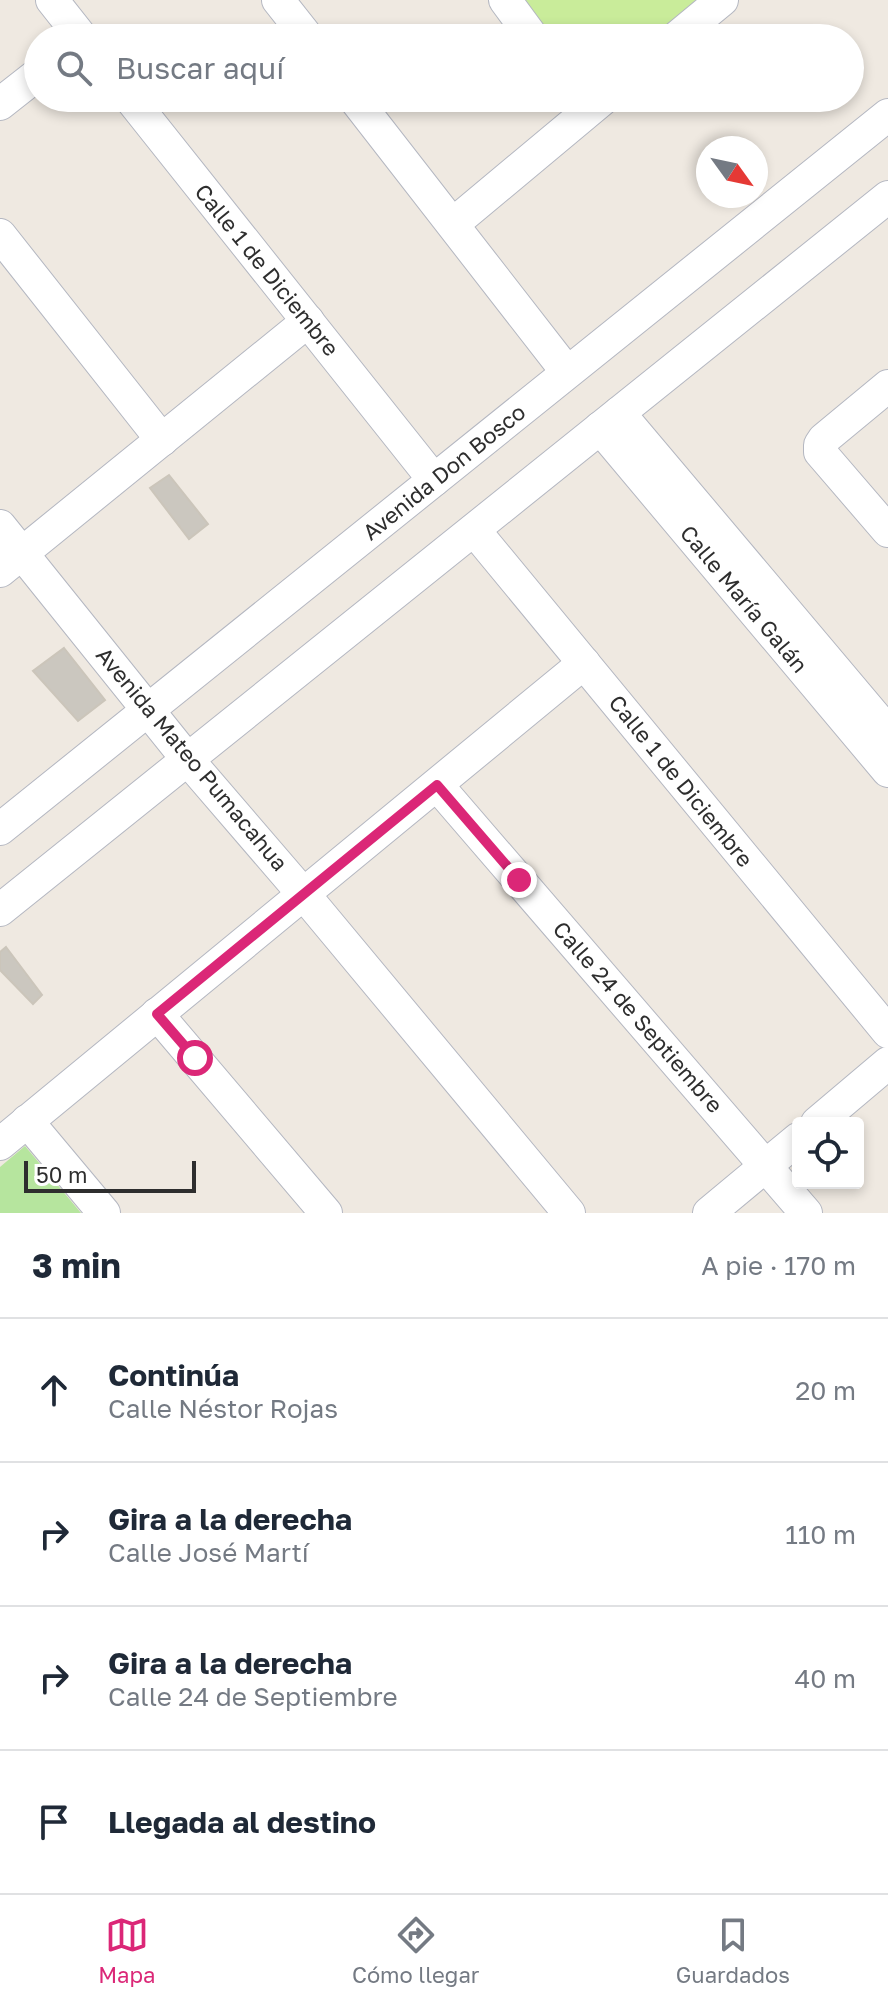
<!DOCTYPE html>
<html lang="es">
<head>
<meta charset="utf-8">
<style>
	:root { --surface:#fff; --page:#f6f6f7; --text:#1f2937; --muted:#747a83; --line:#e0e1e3; --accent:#db2777 }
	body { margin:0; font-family:"Golos Text",sans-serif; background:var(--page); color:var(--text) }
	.controls { position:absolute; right:24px; bottom:24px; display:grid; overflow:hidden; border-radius:8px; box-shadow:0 4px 12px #0003 }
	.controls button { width:72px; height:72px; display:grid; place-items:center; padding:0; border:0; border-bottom:2px solid var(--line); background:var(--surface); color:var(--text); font:40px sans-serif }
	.compass { position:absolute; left:696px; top:136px; width:72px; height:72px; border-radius:50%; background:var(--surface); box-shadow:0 4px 12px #0003; rotate:123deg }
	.scale { position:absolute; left:24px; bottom:20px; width:172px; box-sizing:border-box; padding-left:8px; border:4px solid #2e2e2e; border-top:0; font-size:22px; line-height:28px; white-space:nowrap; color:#2e2e2e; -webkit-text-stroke:6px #fff; paint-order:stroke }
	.stop { position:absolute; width:24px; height:24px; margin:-18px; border:6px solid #db2777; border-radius:50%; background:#fff }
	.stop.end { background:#db2777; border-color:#fff; box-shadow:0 2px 8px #0008 }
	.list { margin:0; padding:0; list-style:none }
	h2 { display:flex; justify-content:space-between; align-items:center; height:104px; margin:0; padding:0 32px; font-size:34px }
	h2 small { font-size:26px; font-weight:400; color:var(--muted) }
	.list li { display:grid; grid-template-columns:52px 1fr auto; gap:24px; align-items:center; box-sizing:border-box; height:144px; padding:0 32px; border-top:2px solid var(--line) }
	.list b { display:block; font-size:30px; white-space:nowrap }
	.list p { margin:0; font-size:26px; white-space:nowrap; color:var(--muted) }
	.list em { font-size:26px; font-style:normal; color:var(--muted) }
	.icon { flex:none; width:44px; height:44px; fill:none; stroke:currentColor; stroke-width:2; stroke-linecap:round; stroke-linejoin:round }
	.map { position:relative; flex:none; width:888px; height:1213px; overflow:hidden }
	.search { position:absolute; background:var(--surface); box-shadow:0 4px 12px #0003; left:24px; right:24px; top:24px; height:88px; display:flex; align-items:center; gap:20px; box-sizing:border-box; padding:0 28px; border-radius:44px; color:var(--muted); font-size:30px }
	.sheet { height:680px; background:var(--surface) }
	nav { display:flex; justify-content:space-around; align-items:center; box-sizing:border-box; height:112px; border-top:2px solid var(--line); background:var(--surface); font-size:22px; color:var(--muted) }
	nav a { display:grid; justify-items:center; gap:4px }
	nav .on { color:var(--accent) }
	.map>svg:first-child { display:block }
	.green { fill:#b6e59e }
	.pitch { fill:#c9ec9a }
	.building { fill:#cbc7bf; stroke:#cbc5ba; stroke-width:2 }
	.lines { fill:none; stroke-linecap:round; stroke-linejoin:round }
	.minor-casing { stroke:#b4b7c1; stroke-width:34 }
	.minor { stroke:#fff; stroke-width:32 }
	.route { stroke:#db2777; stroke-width:10 }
	.labels { text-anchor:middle; stroke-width:8; stroke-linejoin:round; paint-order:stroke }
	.street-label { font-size:22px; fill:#2e2e2e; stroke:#fff }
</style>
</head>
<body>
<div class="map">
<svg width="888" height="1213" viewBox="0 0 888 1213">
	<rect width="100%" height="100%" fill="#efe9e1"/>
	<polygon class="green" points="25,1146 81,1213 0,1213 0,1167"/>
	<polygon class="pitch" points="522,0 707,0 658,38 550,38"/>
	<g class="building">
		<polygon points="169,475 208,524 189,539 150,488"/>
		<polygon points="64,648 105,700 78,721 33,671"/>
		<polygon points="6,947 42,995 33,1004 0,970 0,952"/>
	</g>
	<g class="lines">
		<g class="minor-casing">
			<g id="minor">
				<polyline points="52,0 82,38"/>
				<polyline points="278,0 308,38"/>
				<polyline points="505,0 533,38"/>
				<polyline points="676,38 722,0"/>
				<polyline points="130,98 434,480"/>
				<polyline points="354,98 567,372"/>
				<polyline points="0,104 38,74"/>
				<polyline points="453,224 604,98"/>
				<polyline points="0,235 162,440"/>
				<polyline points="888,386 824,439 820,445 820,452 888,531"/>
				<polyline points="619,413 888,732"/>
				<polyline points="600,428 888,771"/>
				<polyline points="0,526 188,760 311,903 569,1213"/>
				<polyline points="474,530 888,1032"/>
				<polyline points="0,571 308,321"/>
				<polyline points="437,785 806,1213"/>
				<polyline points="0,829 888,115"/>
				<polyline points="0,910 888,197"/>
				<polyline points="157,1014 326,1213"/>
				<polyline points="27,1121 104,1213"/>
				<polyline points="817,1123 888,1063"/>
				<polyline points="0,1144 584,663"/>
				<polyline points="709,1213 798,1139"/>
			</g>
		</g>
		<use href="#minor" class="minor"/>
	</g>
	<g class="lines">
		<polyline class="route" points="195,1058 157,1014 437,785 519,880"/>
	</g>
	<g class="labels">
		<g class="street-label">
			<text transform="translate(267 270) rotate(51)" y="8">Calle 1 de Diciembre</text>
			<text transform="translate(444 472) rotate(-39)" y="8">Avenida Don Bosco</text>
			<text transform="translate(744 599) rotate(50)" y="8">Calle María Galán</text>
			<text transform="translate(192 759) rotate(50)" y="8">Avenida Mateo Pumacahua</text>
			<text transform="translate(681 781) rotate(51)" y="8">Calle 1 de Diciembre</text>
			<text transform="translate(638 1017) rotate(49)" y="8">Calle 24 de Septiembre</text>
		</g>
	</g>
</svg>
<div class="controls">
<button><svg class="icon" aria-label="locate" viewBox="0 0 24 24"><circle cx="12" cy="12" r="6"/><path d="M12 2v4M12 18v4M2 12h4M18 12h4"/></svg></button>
</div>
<svg class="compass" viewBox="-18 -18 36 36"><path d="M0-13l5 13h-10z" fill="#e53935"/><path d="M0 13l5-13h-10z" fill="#747a83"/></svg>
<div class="scale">50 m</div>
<div class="stop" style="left:195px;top:1058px"></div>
<div class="stop end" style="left:519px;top:880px"></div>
<div class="search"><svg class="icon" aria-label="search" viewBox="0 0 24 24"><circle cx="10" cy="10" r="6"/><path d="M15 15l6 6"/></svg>Buscar aquí</div>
</div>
<section class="sheet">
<h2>3 min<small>A pie · 170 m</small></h2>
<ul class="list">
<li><svg class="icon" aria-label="ahead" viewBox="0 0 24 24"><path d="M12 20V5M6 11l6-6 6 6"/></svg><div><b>Continúa</b><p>Calle Néstor Rojas</p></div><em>20 m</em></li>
<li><svg class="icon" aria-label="right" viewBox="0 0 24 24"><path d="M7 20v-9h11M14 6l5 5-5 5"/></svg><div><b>Gira a la derecha</b><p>Calle José Martí</p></div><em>110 m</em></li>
<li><svg class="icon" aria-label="right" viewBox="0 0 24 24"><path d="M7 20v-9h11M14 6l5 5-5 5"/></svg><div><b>Gira a la derecha</b><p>Calle 24 de Septiembre</p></div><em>40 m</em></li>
<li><svg class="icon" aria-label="arrive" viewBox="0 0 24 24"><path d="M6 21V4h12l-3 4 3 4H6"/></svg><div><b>Llegada al destino</b></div></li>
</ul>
</section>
<nav>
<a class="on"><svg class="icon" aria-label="map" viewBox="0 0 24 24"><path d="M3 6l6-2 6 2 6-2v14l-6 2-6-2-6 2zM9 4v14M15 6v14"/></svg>Mapa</a>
<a><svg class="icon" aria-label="directions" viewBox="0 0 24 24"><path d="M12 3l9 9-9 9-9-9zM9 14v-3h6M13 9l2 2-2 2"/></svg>Cómo llegar</a>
<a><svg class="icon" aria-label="saved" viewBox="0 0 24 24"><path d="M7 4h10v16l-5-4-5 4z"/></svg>Guardados</a>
</nav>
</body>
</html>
